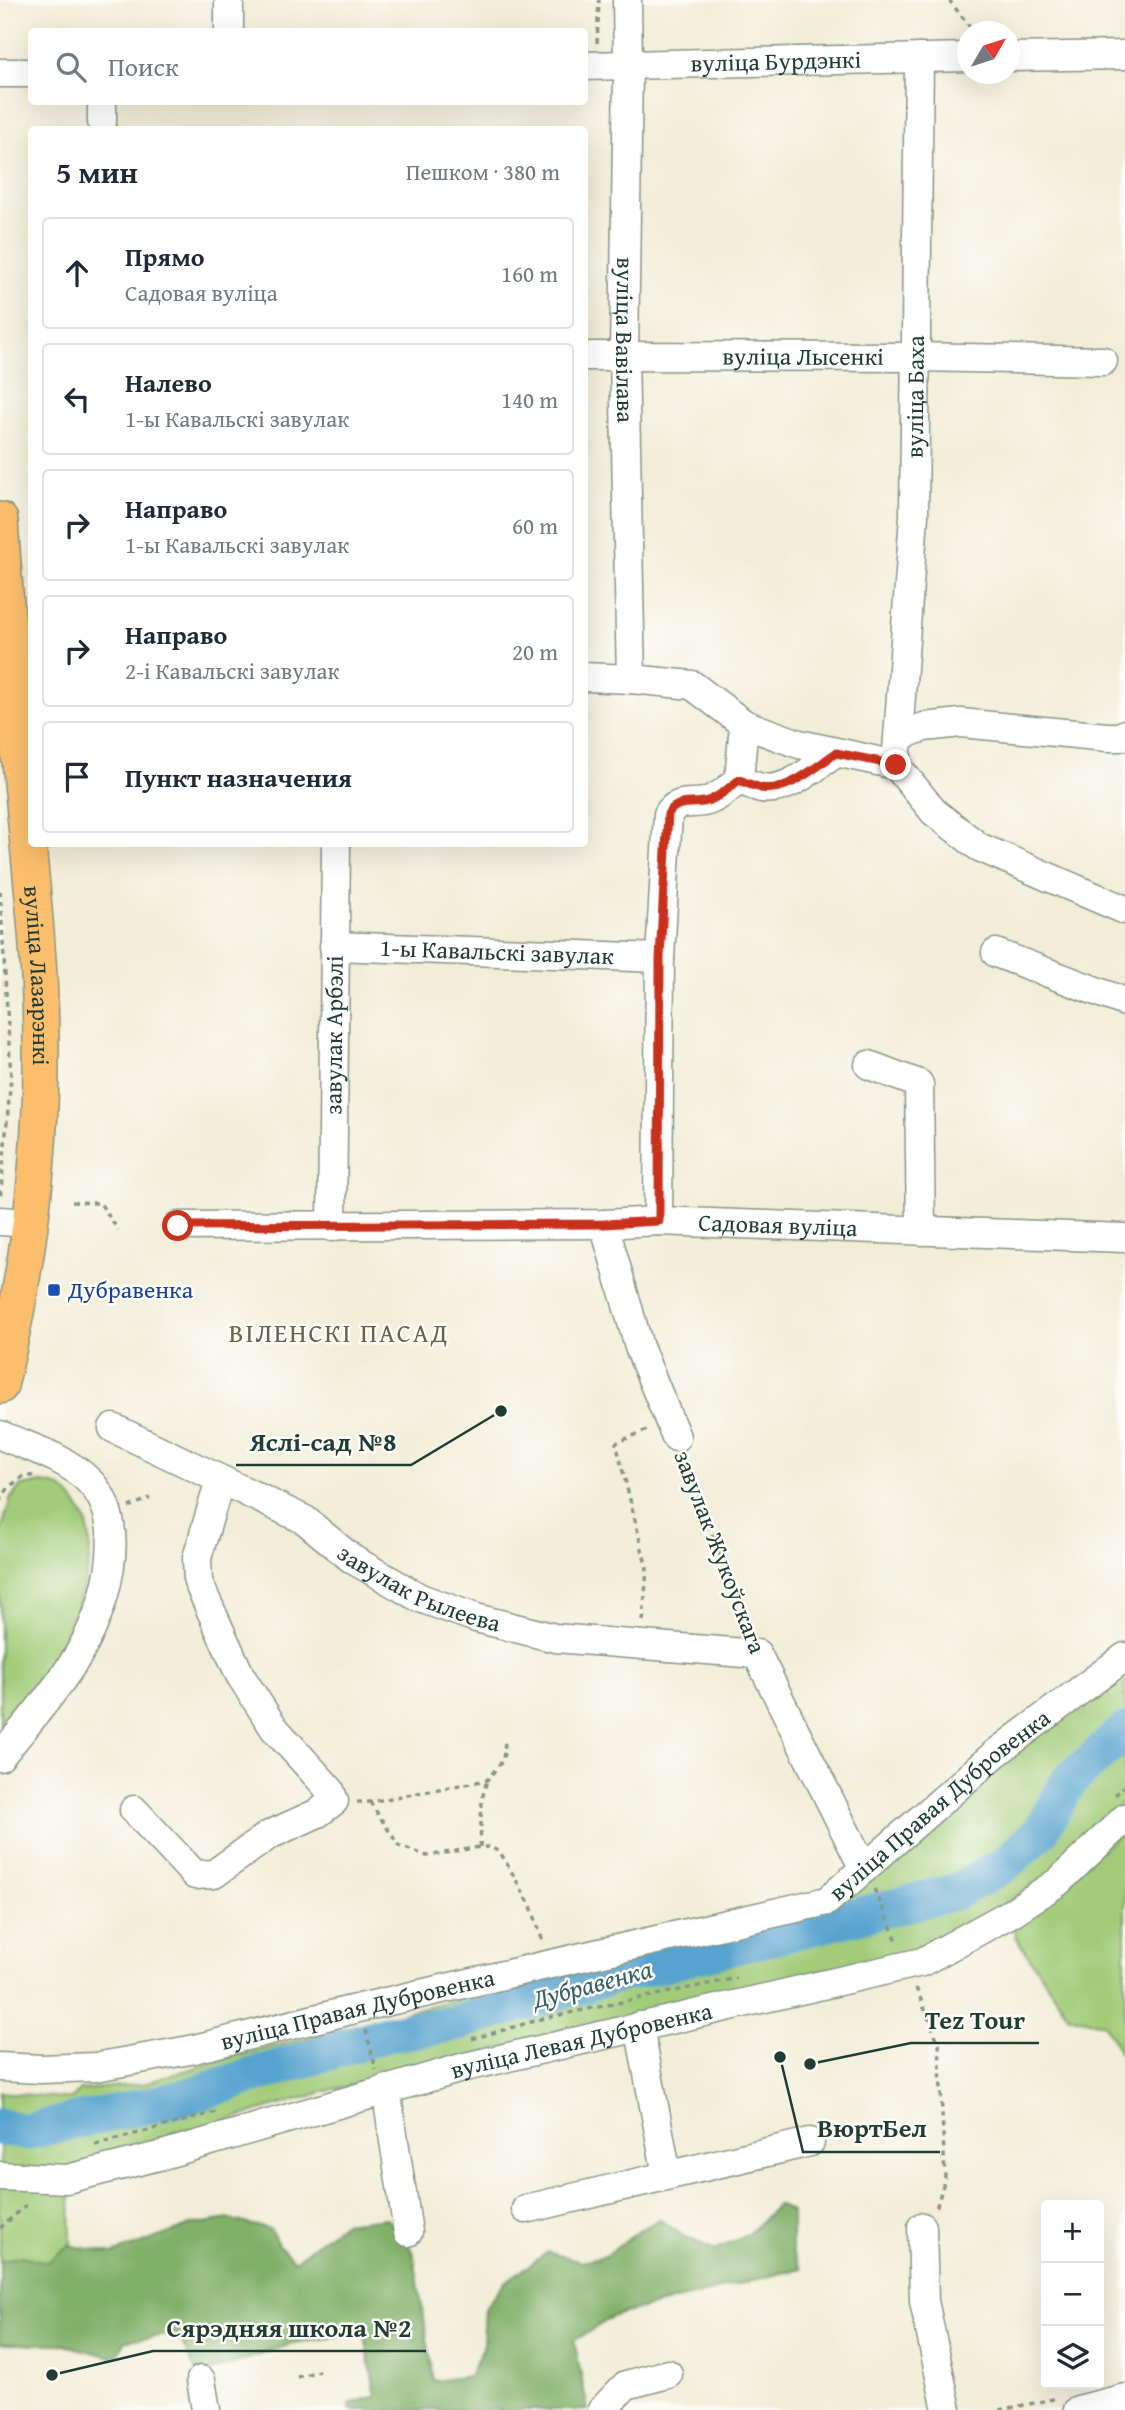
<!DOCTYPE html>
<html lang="ru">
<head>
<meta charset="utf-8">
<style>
	:root { --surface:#fff; --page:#f6f6f7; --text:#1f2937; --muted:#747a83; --line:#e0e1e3 }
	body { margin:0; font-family:"Gentium Book Plus",serif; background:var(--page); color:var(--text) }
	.controls { position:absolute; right:21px; bottom:21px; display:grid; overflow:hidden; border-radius:7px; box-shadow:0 7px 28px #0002 }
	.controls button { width:63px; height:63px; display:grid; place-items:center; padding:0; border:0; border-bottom:2px solid var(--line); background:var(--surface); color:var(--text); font:35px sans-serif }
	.compass { position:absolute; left:957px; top:21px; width:63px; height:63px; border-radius:50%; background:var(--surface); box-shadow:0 7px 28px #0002; rotate:51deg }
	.stop { position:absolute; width:21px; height:21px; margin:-16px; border:5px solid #c8321e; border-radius:50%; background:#fff }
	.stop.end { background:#c8321e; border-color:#fff; box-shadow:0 2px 7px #0008 }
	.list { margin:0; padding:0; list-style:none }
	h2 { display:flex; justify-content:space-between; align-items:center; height:91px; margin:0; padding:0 28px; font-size:30px }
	h2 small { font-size:23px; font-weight:400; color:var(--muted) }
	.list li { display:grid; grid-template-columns:46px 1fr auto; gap:21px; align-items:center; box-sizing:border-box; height:112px; margin:0 14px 14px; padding:0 14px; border:2px solid var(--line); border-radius:7px }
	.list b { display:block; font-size:26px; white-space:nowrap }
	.list p { margin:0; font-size:23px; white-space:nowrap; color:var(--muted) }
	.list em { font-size:23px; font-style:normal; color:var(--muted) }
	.icon { flex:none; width:38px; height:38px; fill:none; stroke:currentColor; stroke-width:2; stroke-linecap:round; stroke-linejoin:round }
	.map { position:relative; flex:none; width:1125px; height:2410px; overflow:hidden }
	.search { position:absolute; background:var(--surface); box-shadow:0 7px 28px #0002; left:28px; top:28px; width:560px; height:77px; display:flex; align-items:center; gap:18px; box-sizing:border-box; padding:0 24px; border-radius:7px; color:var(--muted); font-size:26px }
	.panel { position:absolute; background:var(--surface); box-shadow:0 7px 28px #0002; left:28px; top:126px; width:560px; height:721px; border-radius:7px }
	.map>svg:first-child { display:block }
	.green { fill:#a2cc79; stroke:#608456; stroke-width:2 }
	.forest { fill:#81b069; stroke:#50764e; stroke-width:2 }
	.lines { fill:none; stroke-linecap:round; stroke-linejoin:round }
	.river { stroke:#56a3cf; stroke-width:37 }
	.minor-casing { stroke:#889586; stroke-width:31 }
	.major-casing { stroke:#889586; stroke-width:38 }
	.path { stroke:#889586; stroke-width:3.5; stroke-dasharray:5 5; stroke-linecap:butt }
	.minor { stroke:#fff; stroke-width:28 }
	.major { stroke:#fabe6d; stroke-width:35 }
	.route { stroke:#c8321e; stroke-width:9 }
	.transit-dot { fill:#1a4fb4; stroke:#fdfcf7; stroke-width:2.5 }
	.labels { text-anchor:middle; stroke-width:5; stroke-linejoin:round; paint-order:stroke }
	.street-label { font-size:24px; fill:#1f3d34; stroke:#fdfcf7 }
	.transit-label { font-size:24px; fill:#164399; stroke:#fdfcf7; text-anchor:start }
	.neighbourhood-label { font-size:26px; letter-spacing:2px; fill:#68624b; stroke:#fdfcf7 }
	.water-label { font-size:26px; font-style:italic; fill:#32616a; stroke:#fdfcf7 }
	.leader { fill:none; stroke:#1f3d34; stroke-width:2.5 }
	.callout-dot { fill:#1f3d34; stroke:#fdfcf7; stroke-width:2.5 }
	.callout-label { font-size:26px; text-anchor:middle; font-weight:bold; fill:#1f3d34; stroke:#fdfcf7; stroke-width:5; stroke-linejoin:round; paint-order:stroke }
</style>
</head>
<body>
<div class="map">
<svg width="1125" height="2410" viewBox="0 0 1125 2410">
	<rect width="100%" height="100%" fill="#fdfcf7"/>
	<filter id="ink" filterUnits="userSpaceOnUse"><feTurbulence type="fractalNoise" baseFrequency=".0143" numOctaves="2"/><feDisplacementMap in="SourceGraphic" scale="14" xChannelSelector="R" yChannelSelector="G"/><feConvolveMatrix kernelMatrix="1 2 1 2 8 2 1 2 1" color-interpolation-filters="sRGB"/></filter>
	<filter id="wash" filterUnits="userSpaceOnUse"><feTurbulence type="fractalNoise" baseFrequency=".00686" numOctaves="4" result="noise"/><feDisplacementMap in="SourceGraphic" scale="28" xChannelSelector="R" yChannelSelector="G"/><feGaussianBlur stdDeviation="1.57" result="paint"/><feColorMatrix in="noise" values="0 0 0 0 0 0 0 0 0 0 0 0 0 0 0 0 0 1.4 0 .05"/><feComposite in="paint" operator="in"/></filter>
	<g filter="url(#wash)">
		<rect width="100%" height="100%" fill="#f2edd7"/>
		<g class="green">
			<path d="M 42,1483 C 63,1485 66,1491 79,1508 C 108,1546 72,1627 51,1664 C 38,1686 17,1706 0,1726 L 0,1534 L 11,1498 L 21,1486 Z"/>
			<polygon points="1125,1665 1125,1800 1088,1833 1060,1868 930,1952 856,1963 330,2090 70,2167 72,2337 0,2331 0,2092 72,2099 80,2090 142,2084 220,2060 503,1987 829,1906 957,1797"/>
			<polygon points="1125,1830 1125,2062 1104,2024 1069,2016 1015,1936 1013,1925"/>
		</g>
		<polygon class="forest" points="777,2205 792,2212 792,2253 801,2268 614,2316 574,2341 588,2410 351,2410 349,2404 376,2396 364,2332 292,2344 198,2376 178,2334 126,2340 118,2354 112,2357 60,2344 0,2344 0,2261 21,2256 47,2262 69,2245 113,2254 191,2225 229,2219 270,2229 278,2244 294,2261 343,2223 386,2218 413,2251 434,2381 469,2376 483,2348 485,2307 505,2282 548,2252 581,2261 606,2256 640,2230 660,2219 683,2236 715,2250 749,2234"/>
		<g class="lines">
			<polyline class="river" points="0,2127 25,2132 182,2098 386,2034 452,2024 613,1976 955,1892 1004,1865 1041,1831 1068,1782 1125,1731"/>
		</g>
	</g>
	<g filter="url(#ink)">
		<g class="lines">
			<g class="minor-casing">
				<g id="minor">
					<polyline points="229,0 229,32"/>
					<path id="s1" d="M 627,0 L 628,65 L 624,356 L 631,679"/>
					<polyline points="1010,57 1125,55"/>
					<path id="s2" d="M 584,66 L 968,57"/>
					<polyline points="0,73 32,73"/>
					<polyline points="102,122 102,102"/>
					<path id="s3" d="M 584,356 L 918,357 L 1103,361"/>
					<polyline points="584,677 631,679 692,685 744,724 799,744 896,765 934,812 979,847 1125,910"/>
					<polyline points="899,736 924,727 961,723 1107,737 1120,737 1125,734"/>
					<path id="s4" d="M 896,765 L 914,516 L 919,58"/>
					<polyline points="739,780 744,724"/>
					<path id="s5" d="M 334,946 L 660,958"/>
					<polyline points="996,953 1125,1002"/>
					<polyline points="869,1065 919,1084 921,1231"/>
					<polyline points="0,1221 31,1223"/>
					<path d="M 658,1221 L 660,958 L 668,814 C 678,797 695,807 710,800 C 721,796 730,787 739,780 C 746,783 754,786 761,788 C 788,793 815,766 836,753"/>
					<polyline points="604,1224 639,1347 676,1437"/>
					<path id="s6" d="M 178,1226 L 604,1224 L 658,1221 L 1125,1238"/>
					<path id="s7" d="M 332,1227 L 336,844"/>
					<path id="s8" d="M 113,1428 L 305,1520 L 352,1559 L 420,1598 L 476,1618 L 555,1638 L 757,1654 L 864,1869"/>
					<path d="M 0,1435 C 31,1448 65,1457 89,1481 C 133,1525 104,1615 75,1660 C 53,1695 25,1726 0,1757"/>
					<polyline points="134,1810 195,1875 214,1874 269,1835 318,1813 334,1801 330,1790 274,1728 240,1675 198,1582 197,1558 220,1480"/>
					<polyline points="639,2026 667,2175"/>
					<path id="s9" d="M 0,2067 L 41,2069 L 95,2067 L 190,2050 L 359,2008 L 827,1901 L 996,1753 L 1125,1657"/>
					<polyline points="386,2089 408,2232"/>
					<path id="s10" d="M 0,2176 L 67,2179 L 159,2156 L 465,2067 L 922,1962 L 1011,1913 L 1058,1882 L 1125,1818"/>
					<polyline points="526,2209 810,2142"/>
					<polyline points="922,2227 924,2301 947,2410"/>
					<polyline points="201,2380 206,2410"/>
					<polyline points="602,2410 626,2385 668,2374"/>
					<polyline points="1078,2410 1125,2398"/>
				</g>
			</g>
			<g class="major-casing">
				<g id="major">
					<path id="s11" d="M 0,520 C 6,611 14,702 23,793 C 31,878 41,961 41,1046 C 42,1161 27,1275 0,1386"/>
				</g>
			</g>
			<g class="path">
				<polyline points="949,0 974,32"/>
				<polyline points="597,43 599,0"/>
				<polyline points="0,891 11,1077 0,1200"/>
				<polyline points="72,1202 100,1203 118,1230"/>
				<polyline points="684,1459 749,1632"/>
				<polyline points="0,1501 9,1487 25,1475 38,1477"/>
				<polyline points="129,1507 150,1498"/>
				<polyline points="643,1621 647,1569 616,1443 647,1430"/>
				<polyline points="1115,1795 1125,1786"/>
				<polyline points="357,1802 370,1802 487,1780 503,1760 505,1742"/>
				<polyline points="370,1802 399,1846 427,1856 480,1847 490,1847 500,1852 531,1906 543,1942"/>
				<polyline points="480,1847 482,1799 487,1780"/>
				<polyline points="874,1889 898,1943"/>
				<polyline points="916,1988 939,2044 945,2178 936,2209"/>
				<polyline points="366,2030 376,2070"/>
				<polyline points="472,2039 545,2018 737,1978"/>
				<polyline points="95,2145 219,2111"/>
				<polyline points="0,2228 30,2202"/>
				<polyline points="297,2377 319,2371"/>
				<polyline points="1000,2410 1058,2398"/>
			</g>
			<use href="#minor" class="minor"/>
			<use href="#major" class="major"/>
		</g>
	</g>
	<g class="lines" filter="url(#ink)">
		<path class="route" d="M 178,1226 L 604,1224 L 659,1221 L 660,958 L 668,814 C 678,797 695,807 710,800 C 721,796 730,787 739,780 C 746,783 754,786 761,788 C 788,793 815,767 836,753 L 896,765"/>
	</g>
	<rect class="transit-dot" x="47" y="1283" width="14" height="14" rx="3.5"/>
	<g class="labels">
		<g class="street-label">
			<text dy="8" stroke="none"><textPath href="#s2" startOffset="192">вуліца Бурдэнкі</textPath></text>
			<text dy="8" stroke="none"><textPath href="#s1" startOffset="340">вуліца Вавілава</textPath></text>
			<text dy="8" stroke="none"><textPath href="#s3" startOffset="219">вуліца Лысенкі</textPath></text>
			<text dy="8" stroke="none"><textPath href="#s4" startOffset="369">вуліца Баха</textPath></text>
			<text dy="8" stroke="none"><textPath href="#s5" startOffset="163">1-ы Кавальскі завулак</textPath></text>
			<text dy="8" stroke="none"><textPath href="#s11" startOffset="457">вуліца Лазарэнкі</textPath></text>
			<text dy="8" stroke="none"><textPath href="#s7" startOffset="192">завулак Арбэлі</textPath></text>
			<text dy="8" stroke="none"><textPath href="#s6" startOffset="600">Садовая вуліца</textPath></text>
			<text transform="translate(720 1552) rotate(69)" y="8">завулак Жукоўскага</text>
			<text dy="8" stroke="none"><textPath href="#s8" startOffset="348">завулак Рылеева</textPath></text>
			<text dy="8" stroke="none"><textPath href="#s9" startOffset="994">вуліца Правая Дубровенка</textPath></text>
			<text dy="8" stroke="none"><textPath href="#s9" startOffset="364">вуліца Правая Дубровенка</textPath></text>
			<text dy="8" stroke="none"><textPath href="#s10" startOffset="600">вуліца Левая Дубровенка</textPath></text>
		</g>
		<g class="transit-label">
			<text x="68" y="1298">Дубравенка</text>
		</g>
		<g class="neighbourhood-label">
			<text x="339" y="1342">ВІЛЕНСКІ ПАСАД</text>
		</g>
		<g class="water-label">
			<text transform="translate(592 1984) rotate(-15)" y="9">Дубравенка</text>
		</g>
	</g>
	<path class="leader" d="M501 1411L411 1465H236M810 2064L911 2043H1039M780 2057L803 2152H940M52 2375L153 2351H426"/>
	<g class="callout-dot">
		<circle cx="501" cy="1411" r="7"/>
		<circle cx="810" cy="2064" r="7"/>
		<circle cx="780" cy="2057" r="7"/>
		<circle cx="52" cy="2375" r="7"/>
	</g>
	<g class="callout-label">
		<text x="323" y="1451">Яслі-сад №8</text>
		<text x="975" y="2029">Tez Tour</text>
		<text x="872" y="2137">ВюртБел</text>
		<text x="289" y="2337">Сярэдняя школа №2</text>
	</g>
</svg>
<div class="controls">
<button>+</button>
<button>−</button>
<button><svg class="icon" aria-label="layers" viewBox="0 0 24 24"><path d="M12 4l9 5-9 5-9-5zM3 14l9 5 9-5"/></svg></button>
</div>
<svg class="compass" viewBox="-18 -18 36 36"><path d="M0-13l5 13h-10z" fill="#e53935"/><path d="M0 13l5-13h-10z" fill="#747a83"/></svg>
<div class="stop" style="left:178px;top:1226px"></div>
<div class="stop end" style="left:896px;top:765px"></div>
<div class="search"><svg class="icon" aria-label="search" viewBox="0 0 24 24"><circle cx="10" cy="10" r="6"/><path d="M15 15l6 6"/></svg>Поиск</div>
<section class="panel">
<h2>5 мин<small>Пешком · 380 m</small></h2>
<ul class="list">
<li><svg class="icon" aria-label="ahead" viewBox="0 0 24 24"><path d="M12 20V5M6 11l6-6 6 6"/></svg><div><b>Прямо</b><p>Садовая вуліца</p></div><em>160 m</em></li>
<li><svg class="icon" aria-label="left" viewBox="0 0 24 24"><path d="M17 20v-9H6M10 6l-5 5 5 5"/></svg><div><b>Налево</b><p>1-ы Кавальскі завулак</p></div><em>140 m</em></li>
<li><svg class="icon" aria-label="right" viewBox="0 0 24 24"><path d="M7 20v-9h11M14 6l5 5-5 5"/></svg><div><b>Направо</b><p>1-ы Кавальскі завулак</p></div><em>60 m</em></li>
<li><svg class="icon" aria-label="right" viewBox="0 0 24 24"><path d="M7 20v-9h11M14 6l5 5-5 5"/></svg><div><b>Направо</b><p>2-і Кавальскі завулак</p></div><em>20 m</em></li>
<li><svg class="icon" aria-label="arrive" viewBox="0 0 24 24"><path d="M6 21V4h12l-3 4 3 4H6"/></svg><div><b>Пункт назначения</b></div></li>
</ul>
</section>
</div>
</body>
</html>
